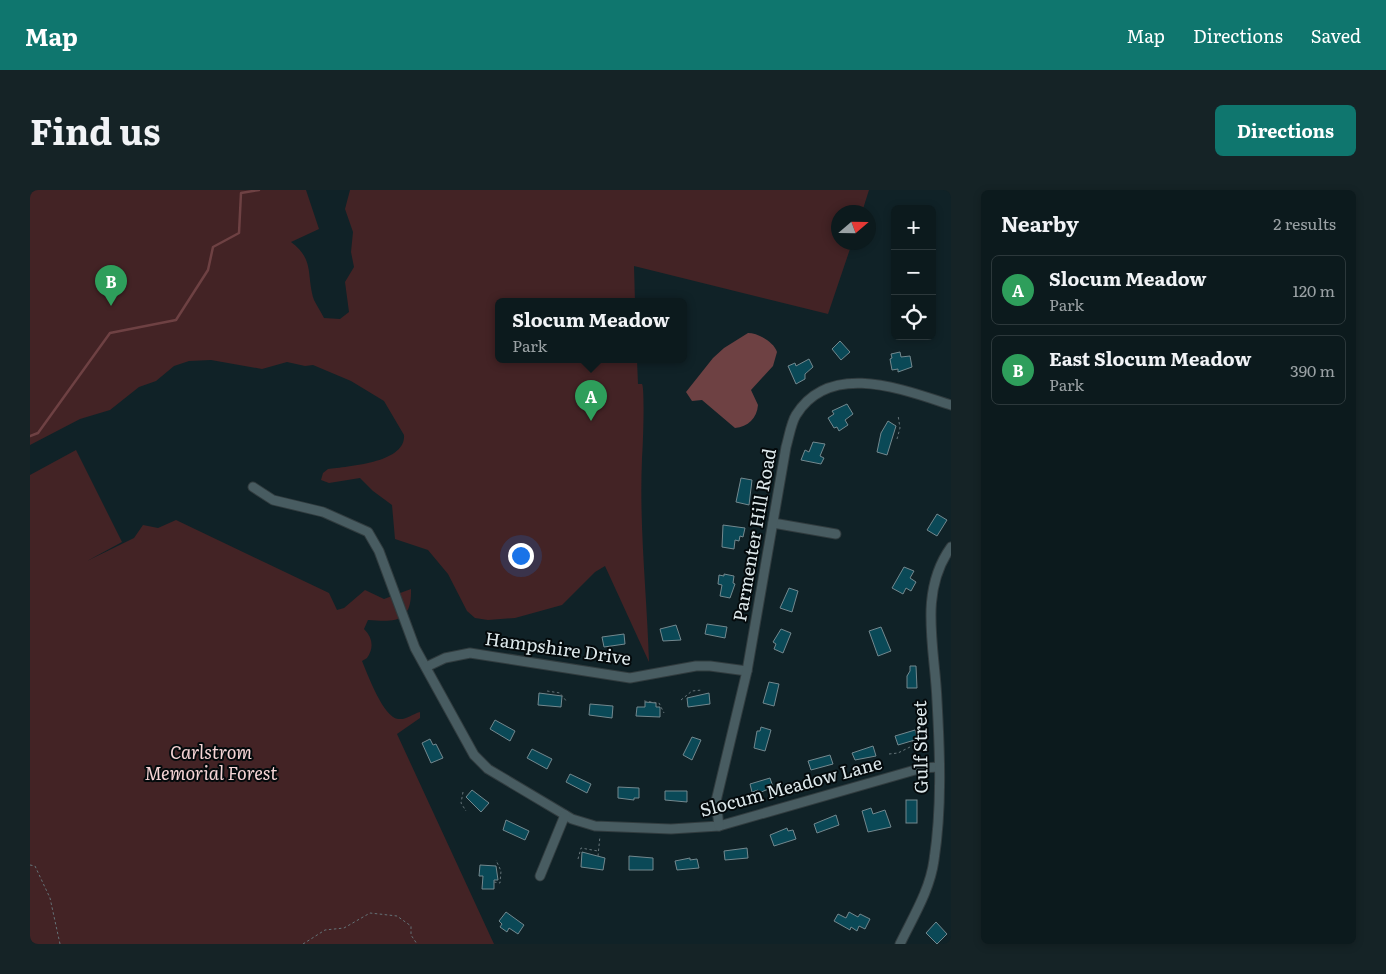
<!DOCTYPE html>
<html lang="en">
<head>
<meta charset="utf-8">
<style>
	:root { --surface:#0c1a1d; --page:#152326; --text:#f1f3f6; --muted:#9aa1a4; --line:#2c383b; --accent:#0f766e }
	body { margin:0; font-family:Literata,serif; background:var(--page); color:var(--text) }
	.controls { position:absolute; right:15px; top:15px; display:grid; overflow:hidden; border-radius:8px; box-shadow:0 2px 8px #0003 }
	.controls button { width:45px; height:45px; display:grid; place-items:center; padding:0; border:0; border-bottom:1px solid var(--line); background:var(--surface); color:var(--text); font:25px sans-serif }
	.compass { position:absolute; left:801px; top:15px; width:45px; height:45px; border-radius:50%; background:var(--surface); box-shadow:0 2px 8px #0003; rotate:70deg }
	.you { position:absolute; left:490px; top:365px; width:18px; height:18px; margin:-12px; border:4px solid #fff; border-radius:50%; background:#1a73e8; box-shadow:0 0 0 8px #1a73e833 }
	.badge { display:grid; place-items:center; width:32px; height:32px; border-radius:50%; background:var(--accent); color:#fff; font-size:16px; font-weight:700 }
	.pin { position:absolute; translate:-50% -41px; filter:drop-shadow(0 1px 2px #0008) }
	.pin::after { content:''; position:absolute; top:26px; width:18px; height:15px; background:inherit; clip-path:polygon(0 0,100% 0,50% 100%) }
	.popup { position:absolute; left:465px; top:108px; width:192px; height:65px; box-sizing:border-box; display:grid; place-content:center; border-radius:8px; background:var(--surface); filter:drop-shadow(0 1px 4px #0005); font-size:16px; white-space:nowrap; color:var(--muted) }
	.popup b { font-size:19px; color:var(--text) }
	.popup::after { content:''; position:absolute; left:50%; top:100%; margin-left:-10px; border:10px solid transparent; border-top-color:var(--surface) }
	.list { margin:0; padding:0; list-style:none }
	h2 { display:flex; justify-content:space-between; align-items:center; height:65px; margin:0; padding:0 20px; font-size:21px }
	h2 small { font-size:16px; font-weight:400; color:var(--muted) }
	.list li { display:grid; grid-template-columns:32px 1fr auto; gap:15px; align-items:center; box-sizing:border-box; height:70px; margin:0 10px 10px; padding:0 10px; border:1px solid var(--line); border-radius:8px }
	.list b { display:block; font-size:19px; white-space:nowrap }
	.list p { margin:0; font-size:16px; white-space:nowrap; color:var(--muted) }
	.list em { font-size:16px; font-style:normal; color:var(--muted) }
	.icon { flex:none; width:28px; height:28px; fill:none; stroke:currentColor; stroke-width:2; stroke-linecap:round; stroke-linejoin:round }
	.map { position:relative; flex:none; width:921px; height:754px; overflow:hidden; border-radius:8px }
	header { display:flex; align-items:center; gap:30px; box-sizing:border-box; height:70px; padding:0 25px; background:var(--accent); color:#fff }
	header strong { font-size:24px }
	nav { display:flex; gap:28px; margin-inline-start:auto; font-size:18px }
	.intro { display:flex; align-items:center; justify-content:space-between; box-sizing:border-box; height:120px; padding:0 30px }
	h1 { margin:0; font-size:35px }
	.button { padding:12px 22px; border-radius:8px; background:var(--accent); color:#fff; font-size:18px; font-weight:700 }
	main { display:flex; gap:30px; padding:0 30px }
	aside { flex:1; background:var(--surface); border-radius:8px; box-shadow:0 2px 8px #0003 }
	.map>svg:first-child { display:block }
	.green { fill:#432325 }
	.water { fill:#6e4143 }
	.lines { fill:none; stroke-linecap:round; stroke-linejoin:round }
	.stream { stroke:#6e4143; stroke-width:2.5 }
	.building { fill:#0a4957; stroke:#73888e }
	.street-casing { stroke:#313c3f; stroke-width:11 }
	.path { stroke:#647378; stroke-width:1; stroke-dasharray:2.5 2.5; stroke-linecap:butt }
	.street { stroke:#485c61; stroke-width:9 }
	.labels { text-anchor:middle; stroke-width:4; stroke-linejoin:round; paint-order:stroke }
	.street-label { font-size:18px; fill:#dde8eb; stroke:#040a0c }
	.park-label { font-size:18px; font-style:italic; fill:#f5d4d5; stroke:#040a0c }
</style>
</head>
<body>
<header>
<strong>Map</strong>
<nav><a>Map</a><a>Directions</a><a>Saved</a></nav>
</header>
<div class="intro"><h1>Find us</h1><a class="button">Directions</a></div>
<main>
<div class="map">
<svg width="921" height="754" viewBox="0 0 921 754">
	<rect width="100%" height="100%" fill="#102227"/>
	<g class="green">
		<path d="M 0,0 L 276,0 L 289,39 L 261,52 C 285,70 276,85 284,110 C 287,116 291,122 294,128 L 310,129 L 319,122 L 315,92 L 324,77 L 321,62 L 323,42 L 315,19 L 320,0 L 839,0 L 832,22 L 808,22 L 808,52 L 822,53 L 798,124 L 604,76 L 605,112 L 468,112 L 468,170 L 607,170 L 608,194 L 612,194 C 615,198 613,259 612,269 C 609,337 617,405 619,472 L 575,376 L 565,382 L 532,415 L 485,428 L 458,430 L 445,428 L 437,421 L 418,384 L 398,360 L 365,349 L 362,315 L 343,301 L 330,288 L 299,293 L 291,290 L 293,283 L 298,279 C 318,276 376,273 374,245 L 354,211 L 321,191 L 283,175 L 275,176 L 257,172 L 232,179 L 181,170 L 159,171 L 144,176 L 126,191 L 109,197 L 80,220 L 50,229 L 0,255 Z"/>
		<path d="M 46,260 L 92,352 L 57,371 L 104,348 L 113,335 L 128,338 L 146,330 L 299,403 L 307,420 L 314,418 L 335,400 L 354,409 L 381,399 C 382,433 365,432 338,430 L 334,439 C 343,448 344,458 337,468 L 332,471 C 338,485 353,527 368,529 C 377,530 382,524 390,522 L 390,528 L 367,544 L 464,754 L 0,754 L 0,285 Z"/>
	</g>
	<path class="water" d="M 718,143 C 728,143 744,152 747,162 L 743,176 L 721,200 L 728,215 C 727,228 718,237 705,238 L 672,210 L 662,211 L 656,202 L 683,168 L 694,158 Z"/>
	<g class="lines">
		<polyline class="stream" points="0,246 8,243 80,143 146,130 178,80 183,57 209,43 211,3 229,0"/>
	</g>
	<g class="building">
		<polygon points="810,151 820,162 811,170 802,159"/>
		<polygon points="870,162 871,167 880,166 882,177 868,182 868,179 862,180 860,169 862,168 861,164"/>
		<polygon points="779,169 783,177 775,184 775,189 766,194 758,176 765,173 766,176"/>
		<polygon points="817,214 823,224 815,230 818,235 809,241 807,237 804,238 798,228 804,224 802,221"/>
		<polygon points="858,231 866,236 857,265 847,262 851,243"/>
		<polygon points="783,252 795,254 790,266 794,268 791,274 771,270 775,260 779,262"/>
		<polygon points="711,288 722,290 719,315 706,312"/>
		<polygon points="907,324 917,330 907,346 897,340"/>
		<polygon points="693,335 715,338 713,347 710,346 709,351 705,350 704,359 692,357"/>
		<polygon points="874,377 884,381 880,388 886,392 881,401 876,398 873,404 862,398"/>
		<polygon points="694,384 704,386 703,393 705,394 700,408 690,406 692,395 688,394 689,385 694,386"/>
		<polygon points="759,398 768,401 762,422 750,418"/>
		<polygon points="677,434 697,437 695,448 675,444"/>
		<polygon points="646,435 651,450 633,451 630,439"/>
		<polygon points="851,437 861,461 848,466 839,441"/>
		<polygon points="751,439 761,443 753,463 744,459 746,454 743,452"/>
		<polygon points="594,444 595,454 574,457 572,447"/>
		<polygon points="880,476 886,476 887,498 877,498 877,486 880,481"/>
		<polygon points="739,492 749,494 744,516 733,513"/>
		<polygon points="509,503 532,506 531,517 508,515"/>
		<polygon points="679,503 680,514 658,517 657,508"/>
		<polygon points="615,512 626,513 626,517 630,517 630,527 606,526 607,517 615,517"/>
		<polygon points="560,514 583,516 582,528 559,525"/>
		<polygon points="465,530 485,541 480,551 460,539"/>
		<polygon points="731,537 741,540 735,561 724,558 727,541 730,541"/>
		<polygon points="885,540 888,549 868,555 865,546"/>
		<polygon points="662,547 671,550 662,570 653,565"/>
		<polygon points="400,549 403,555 406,554 413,568 401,573 392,553"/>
		<polygon points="843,556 846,566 825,570 822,563"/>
		<polygon points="502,559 522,569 517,579 497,568"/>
		<polygon points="800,565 803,574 781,580 778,571"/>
		<polygon points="540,584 561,594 557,603 536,592"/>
		<polygon points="740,588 743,597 729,603 728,600 722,602 720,594"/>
		<polygon points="588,597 609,598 609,608 604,608 604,610 588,608"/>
		<polygon points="442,600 459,613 451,622 436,607"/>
		<polygon points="635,601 657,601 657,612 635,610"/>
		<rect x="876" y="610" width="11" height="23"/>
		<polygon points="841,618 843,624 855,620 861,637 838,642 832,621"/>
		<polygon points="806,625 809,635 787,643 784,634"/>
		<polygon points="476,630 499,641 495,650 473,640"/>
		<polygon points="757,638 758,641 763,640 766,649 744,656 740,645"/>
		<polygon points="717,658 718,668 695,670 694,661"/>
		<polygon points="552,662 575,668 573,680 551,677"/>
		<polygon points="599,666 623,668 623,680 599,680"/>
		<polygon points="660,668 660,670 667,669 669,678 647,680 645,671"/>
		<polygon points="450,675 466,676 468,690 464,690 464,699 452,699 453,686 449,686"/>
		<polygon points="476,722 494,735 488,744 479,738 477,742 470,737 472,734 469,731"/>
		<polygon points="819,722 828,727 830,724 840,729 835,739 829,736 827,741 821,737 820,740 804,731 808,724 816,728"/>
		<polygon points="906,732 917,744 907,754 896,743"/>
	</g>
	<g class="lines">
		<g class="street-casing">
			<g id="street">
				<polyline points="223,297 243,310 293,322 338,342 349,361 385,458 444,565 458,579 542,629 565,636 641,639 689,636 892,578 909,577"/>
				<polyline points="743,333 806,344"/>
				<polyline points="396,477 415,468 440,463 600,488 666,476 680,476 717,481"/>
				<path d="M 689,636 L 686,611 L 717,481 L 756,257 C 759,247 761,233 766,225 C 800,170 874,200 921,215"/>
				<polyline points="510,686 535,625"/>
				<path d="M 870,754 C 883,727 900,700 904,670 C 912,618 910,564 907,511 C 905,457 888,403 921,357"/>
			</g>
		</g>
		<g class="path">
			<polyline points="867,249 870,238 868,225"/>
			<polyline points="517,501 530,503 537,512"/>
			<polyline points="651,510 662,501 672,500"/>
			<polyline points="614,511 629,513 634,523"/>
			<polyline points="859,564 868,563 884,555 882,551"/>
			<polyline points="433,602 431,613 436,621"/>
			<polyline points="568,666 570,646"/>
			<polyline points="548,669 551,658 568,661"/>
			<polyline points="0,675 5,676 20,708 30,754"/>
			<polyline points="464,692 470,693 471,681 466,670"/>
			<polyline points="273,754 295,740 314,738 340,723 367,726 381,736 381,745 387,754"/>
		</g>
		<use href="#street" class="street"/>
	</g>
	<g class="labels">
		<g class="street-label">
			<text transform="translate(725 345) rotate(-80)" y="6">Parmenter Hill Road</text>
			<text transform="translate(528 459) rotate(8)" y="6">Hampshire Drive</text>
			<text transform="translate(891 557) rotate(-91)" y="6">Gulf Street</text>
			<text transform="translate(761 597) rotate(-15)" y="6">Slocum Meadow Lane</text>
		</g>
		<g class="park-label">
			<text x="181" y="569">Carlstrom<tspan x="181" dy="21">Memorial Forest</tspan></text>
		</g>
	</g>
</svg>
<div class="controls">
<button>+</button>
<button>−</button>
<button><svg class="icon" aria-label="locate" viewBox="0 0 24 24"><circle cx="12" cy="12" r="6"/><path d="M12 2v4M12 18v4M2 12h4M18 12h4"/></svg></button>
</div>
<svg class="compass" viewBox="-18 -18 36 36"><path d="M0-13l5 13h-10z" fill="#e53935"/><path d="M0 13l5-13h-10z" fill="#9aa1a4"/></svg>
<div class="you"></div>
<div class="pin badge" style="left:561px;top:231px;background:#2e9e5b">A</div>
<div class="popup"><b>Slocum Meadow</b>Park</div>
<div class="pin badge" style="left:81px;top:116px;background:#2e9e5b">B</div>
</div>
<aside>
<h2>Nearby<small>2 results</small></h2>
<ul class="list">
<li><span class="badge" style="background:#2e9e5b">A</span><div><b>Slocum Meadow</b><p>Park</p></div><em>120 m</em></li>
<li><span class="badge" style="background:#2e9e5b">B</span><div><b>East Slocum Meadow</b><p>Park</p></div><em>390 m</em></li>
</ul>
</aside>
</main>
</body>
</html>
